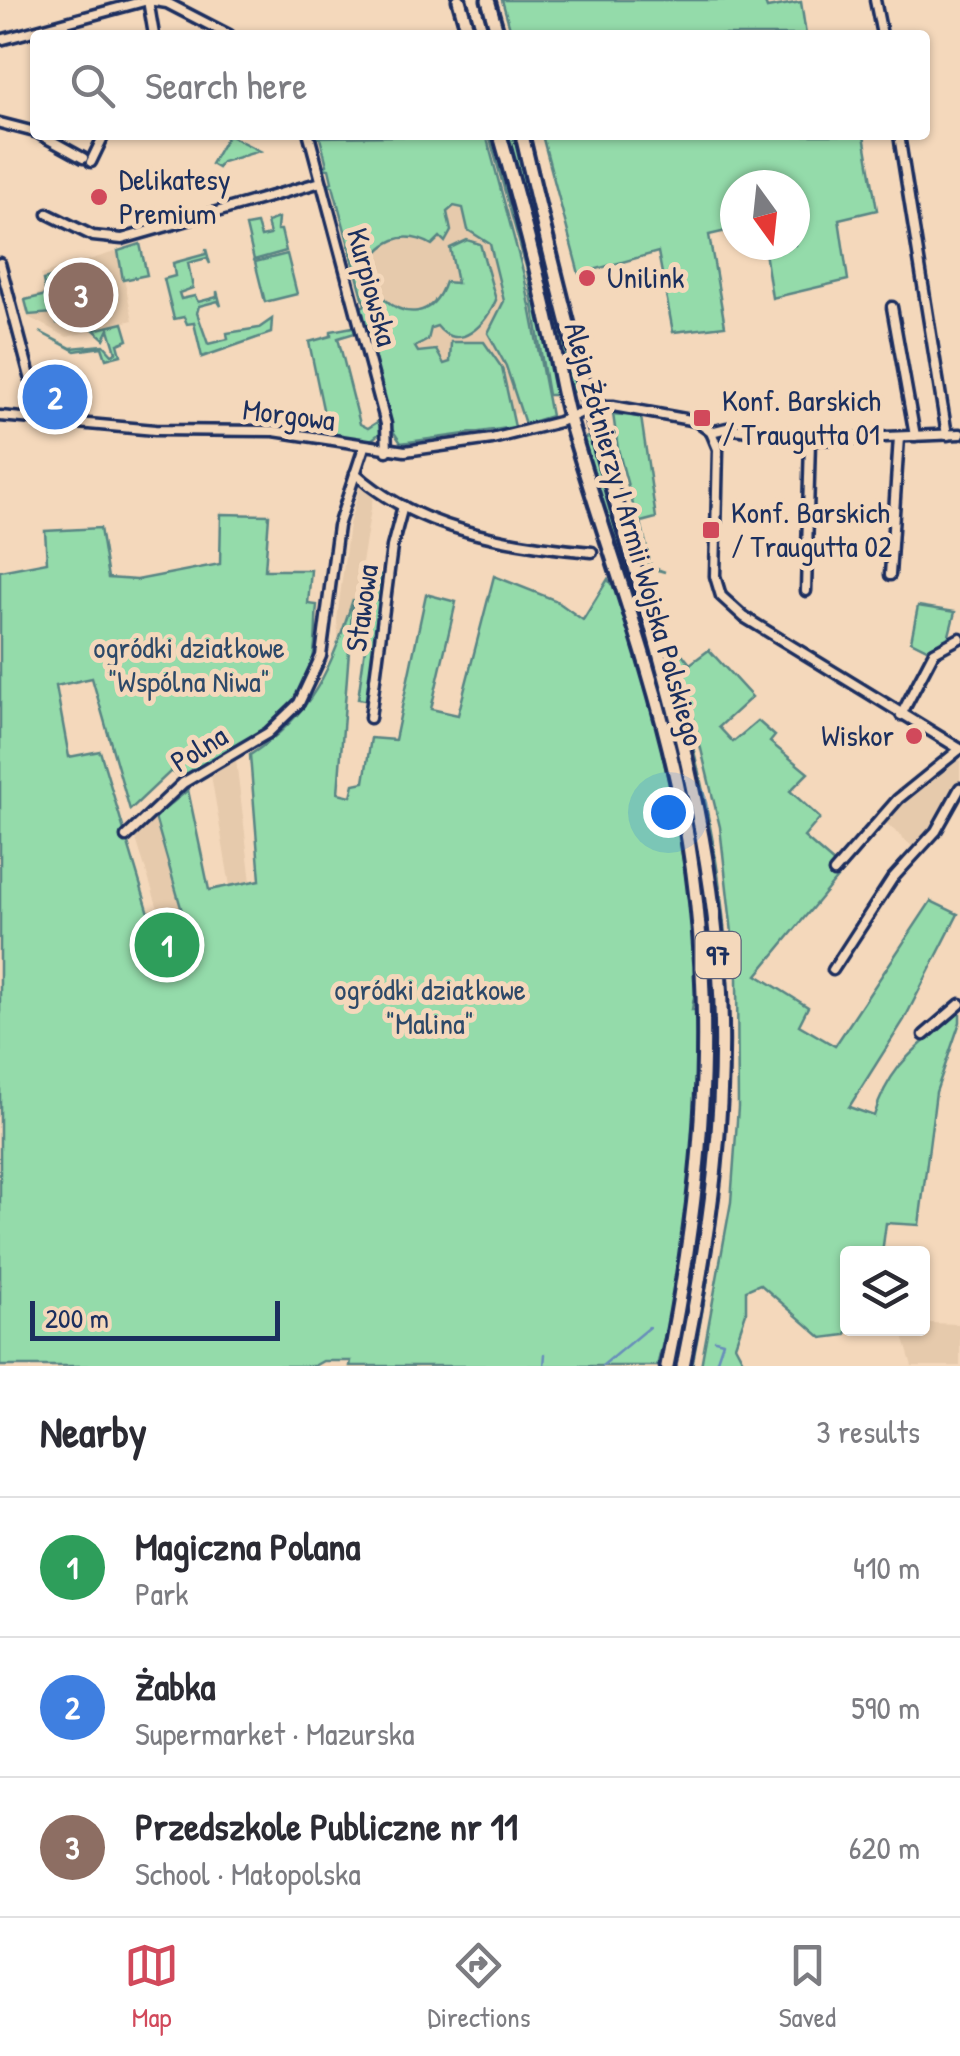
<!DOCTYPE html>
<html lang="en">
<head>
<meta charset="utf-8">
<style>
	:root { --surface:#fff; --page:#f2f2f3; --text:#2b2b33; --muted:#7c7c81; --line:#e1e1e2; --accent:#d1495b }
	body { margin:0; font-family:"Patrick Hand",sans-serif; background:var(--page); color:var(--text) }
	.controls { position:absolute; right:30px; bottom:30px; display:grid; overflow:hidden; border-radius:10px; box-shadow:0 2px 8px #0004 }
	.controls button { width:90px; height:90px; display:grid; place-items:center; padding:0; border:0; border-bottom:2px solid var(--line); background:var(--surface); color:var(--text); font:50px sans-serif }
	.compass { position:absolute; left:720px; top:170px; width:90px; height:90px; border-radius:50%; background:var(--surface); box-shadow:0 2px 8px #0004; rotate:165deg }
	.scale { position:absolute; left:30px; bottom:25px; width:250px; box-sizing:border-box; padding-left:10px; border:5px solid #1b2f5e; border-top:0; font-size:28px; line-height:35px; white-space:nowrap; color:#1b2f5e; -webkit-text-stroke:8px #f4d8bb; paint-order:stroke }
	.you { position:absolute; left:668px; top:812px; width:35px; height:35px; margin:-25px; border:8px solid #fff; border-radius:50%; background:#1a73e8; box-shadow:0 0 0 15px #1a73e833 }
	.badge { display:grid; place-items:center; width:65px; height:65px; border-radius:50%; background:var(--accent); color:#fff; font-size:32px; font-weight:700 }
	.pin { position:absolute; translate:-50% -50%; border:5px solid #fff; box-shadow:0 2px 10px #0006 }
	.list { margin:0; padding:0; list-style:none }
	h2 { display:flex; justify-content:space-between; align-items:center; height:130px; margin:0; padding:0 40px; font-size:42px }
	h2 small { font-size:32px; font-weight:400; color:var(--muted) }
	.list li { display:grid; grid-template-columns:65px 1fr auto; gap:30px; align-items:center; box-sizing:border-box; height:140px; padding:0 40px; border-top:2px solid var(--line) }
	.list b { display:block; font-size:38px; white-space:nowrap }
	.list p { margin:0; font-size:32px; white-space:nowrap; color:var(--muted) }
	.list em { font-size:32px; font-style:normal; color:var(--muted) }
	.icon { flex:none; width:55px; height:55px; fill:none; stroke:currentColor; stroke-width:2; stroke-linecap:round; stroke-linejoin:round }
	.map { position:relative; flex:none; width:960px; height:1366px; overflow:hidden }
	.search { position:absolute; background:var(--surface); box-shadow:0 2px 8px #0004; left:30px; right:30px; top:30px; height:110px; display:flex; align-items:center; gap:25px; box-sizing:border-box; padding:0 35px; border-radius:10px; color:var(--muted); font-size:38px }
	.sheet { height:550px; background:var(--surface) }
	nav { display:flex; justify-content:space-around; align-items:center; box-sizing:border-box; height:140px; border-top:2px solid var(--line); background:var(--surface); font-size:28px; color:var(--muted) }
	nav a { display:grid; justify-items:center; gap:5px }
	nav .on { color:var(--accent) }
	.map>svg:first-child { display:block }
	.built { fill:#e6caac }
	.green { fill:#94dbaa; stroke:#588584; stroke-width:2.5 }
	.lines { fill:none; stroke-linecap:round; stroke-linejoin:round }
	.stream { stroke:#678eba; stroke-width:2.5 }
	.minor-casing { stroke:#1b2f5e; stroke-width:15 }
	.primary-casing { stroke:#1b2f5e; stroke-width:19 }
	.minor { stroke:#f4d8bb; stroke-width:8 }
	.primary { stroke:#f4d8bb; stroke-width:11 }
	.poi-dot { fill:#d1495b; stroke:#f4d8bb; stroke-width:4 }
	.labels { text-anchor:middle; stroke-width:10; stroke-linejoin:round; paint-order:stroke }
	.shield { fill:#f4d8bb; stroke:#5c627a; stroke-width:2.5 }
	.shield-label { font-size:28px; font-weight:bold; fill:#1b2f5e }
	.poi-label { font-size:30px; fill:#1b2f5e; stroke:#f4d8bb; text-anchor:start }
	.street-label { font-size:30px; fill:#1b2f5e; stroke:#f4d8bb }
	.park-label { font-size:30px; fill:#2d4969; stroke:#f4d8bb }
</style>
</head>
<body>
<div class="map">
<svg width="960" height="1366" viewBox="0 0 960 1366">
	<rect width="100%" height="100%" fill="#f4d8bb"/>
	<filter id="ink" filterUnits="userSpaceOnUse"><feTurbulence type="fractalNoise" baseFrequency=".01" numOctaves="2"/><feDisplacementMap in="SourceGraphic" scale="20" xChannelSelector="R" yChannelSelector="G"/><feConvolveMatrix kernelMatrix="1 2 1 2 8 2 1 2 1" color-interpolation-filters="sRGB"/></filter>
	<g filter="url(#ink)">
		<g class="built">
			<polygon points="485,199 516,325 521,412 409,440 347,231"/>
			<polygon points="118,251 133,320 67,337 28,317 23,299 45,292 41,275"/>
			<polygon points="360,485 374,491 356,599 339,646 337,620 349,524"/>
			<polygon points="960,757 960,783 935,829 915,849 885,822 911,794"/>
			<polygon points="236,760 251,882 230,886 211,775"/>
			<polygon points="155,817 188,932 167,937 135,836"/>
			<polygon points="925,1301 929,1323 960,1324 960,1366 912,1366 901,1329 922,1328"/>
		</g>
		<g class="green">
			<polygon points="502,0 764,0 767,8 801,2 806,35 512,35"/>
			<polygon points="228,135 260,151 222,162 218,168 211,164"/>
			<path d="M 486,135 L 524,275 L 551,416 L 525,424 L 506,366 L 488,333 L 504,301 L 490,244 L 468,230 L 463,208 L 454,206 L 447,212 L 451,231 L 445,242 L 440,237 L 432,245 C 420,238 407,235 394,240 C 329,269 420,357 445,282 L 457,283 L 450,248 L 467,240 L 480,244 L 496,300 C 487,323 459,354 437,326 L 431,328 L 428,340 L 415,347 L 418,352 L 436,350 L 444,364 L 450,362 L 451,342 L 484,342 L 502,368 L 515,427 L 401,443 L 391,428 L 359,308 L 365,305 L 333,186 L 326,185 L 332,182 L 329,169 L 322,168 L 327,165 L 320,138 L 314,137 Z"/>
			<polygon points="489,135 494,135 533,279 557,395 548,395 527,270"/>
			<polygon points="505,135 517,135 582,390 571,392"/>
			<polygon points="542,135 864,135 877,210 839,219 848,280 772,298 764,245 795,245 795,185 735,185 735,229 709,235 725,326 673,332 658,252 579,274"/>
			<polygon points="278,218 277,230 281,230 286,251 254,260 246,226 257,224 261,237 270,235 267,222"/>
			<polygon points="140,244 147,275 123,280 118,251"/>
			<polygon points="206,249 210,264 207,258 188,263 193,288 179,293 181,299 195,296 198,302 217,297 217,291 221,306 218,301 199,306 197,313 208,344 228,339 227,333 259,328 272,319 271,333 202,357 194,323 187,324 184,317 174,319 164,279 175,276 173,263 206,254"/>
			<polygon points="287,254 297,294 265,302 255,262"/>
			<polygon points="63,275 66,287 86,282 88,290 57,298 63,322 57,323 53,313 29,315 25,300 46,295 43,280"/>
			<polygon points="123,323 128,340 118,344 121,355 106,359 102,347 75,351 40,332 71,348 104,345 112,354 116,352 109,329 104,339 94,330"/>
			<polygon points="353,327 355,333 338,338 360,424 368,428 379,421 380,433 370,441 328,433 309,342 331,336 331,331"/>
			<polygon points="613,414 641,417 656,518 641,522 651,567 665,572 650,568 618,449"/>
			<polygon points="591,436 631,569 626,570 581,439"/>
			<path d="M 221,514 L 269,515 L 265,570 L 311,570 L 308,604 L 317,605 C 315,625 317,649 311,668 C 293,726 229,750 181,777 L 171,771 L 130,810 L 92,678 L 56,686 L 69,757 L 100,751 L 158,943 L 188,932 L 155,817 L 188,790 L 209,890 L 260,880 L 250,755 C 313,714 331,669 353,599 L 338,793 L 351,796 L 354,784 L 364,782 L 371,738 L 395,740 L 426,594 L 456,602 L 431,709 L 458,715 L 494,576 L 555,600 L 583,620 L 608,579 L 611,584 L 619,582 C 657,720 689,854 700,997 L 694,997 L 692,1010 L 700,1010 L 699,1096 L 681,1272 L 657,1366 L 350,1366 L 351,1361 L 323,1361 L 314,1366 L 0,1366 L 0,571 L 47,562 L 45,531 L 100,528 L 108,578 L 137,580 L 220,564 Z"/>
			<polygon points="375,574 386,576 371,701 358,699"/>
			<path d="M 648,574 C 673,667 699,759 715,854 C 743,1027 726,1196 692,1366 L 720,1171 L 723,950 L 696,773 L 644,575 Z"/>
			<path d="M 634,578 C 660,676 688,774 704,874 C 731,1039 709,1204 677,1366 L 708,1142 L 709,971 L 685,792 L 629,579 Z"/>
			<polygon points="918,606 955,612 948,639 929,650 911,641"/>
			<path d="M 676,646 L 690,664 L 709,650 L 752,697 L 719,727 L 733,742 L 758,721 L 775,736 L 770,742 L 808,773 L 790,791 L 820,818 L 804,837 L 843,871 L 757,975 L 808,1007 L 799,1025 L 835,1046 L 931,901 L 958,914 L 904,1020 L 849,1107 L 874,1116 C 891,1060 921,1047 960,1009 L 960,1022 L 936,1092 L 919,1225 L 886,1223 L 882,1253 L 848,1254 L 849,1329 L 845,1335 L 822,1338 L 760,1284 L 746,1290 L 746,1313 L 735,1345 L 746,1366 L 701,1366 L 731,1202 L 738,1107 L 737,977 L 720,827 Z"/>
		</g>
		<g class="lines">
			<g class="stream">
				<polyline points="715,1340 723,1342 715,1366"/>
				<polyline points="544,1366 545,1354"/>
				<polyline points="602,1366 649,1327"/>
			</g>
			<g class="minor-casing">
				<g id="minor">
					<polyline points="148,0 154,35"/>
					<polyline points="875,0 882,35"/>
					<polyline points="0,40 148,0 167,3 229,35"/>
					<polyline points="0,123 35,132"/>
					<polyline points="41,135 83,158"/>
					<polyline points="309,135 386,424 387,451"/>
					<polyline points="899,135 947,435"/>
					<polyline points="91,162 104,135"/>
					<polyline points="48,214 93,236 122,239 321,182"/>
					<polyline points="0,263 41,418"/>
					<polyline points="892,307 915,436"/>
					<polyline points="0,416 155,430 274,431 405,451 492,439 559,422 596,406 613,406 696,421 711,432 718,449 715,576 721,596 744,617 960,749"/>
					<polyline points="711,432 727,428 810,440 960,434"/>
					<path d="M 355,473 C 417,530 511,545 592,552"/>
					<polyline points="890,575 899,437"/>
					<polyline points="806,591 810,440"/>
					<polyline points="901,715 934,652 960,638"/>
					<polyline points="370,718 392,547 403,506"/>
					<polyline points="126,837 183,783 268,733 299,703 321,656 338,526 364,447"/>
					<polyline points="834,872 898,799 960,749"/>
					<polyline points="833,970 892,879 936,831 960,788"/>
					<polyline points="924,1035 960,1004"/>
				</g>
			</g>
			<g class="primary-casing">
				<g id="primary">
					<polyline points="459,0 469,35"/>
					<polyline points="488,0 498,35"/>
					<path d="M 500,135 C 518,198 535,261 549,325 C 557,357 561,389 570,421 C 605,542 650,659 677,782 C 720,979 707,1170 667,1366"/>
					<path d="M 522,135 C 550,255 580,376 614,495 C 659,651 707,804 719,967 C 729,1103 710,1234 683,1366"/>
				</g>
			</g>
			<use href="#minor" class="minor"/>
			<use href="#primary" class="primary"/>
		</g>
	</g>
	<g class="poi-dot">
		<circle cx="99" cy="197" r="10"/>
		<circle cx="587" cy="278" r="10"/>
		<rect x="692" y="408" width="20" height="20" rx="5"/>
		<rect x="701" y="520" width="20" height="20" rx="5"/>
		<circle cx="914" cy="736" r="10"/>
	</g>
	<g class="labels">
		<rect class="shield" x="695.5" y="932" width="45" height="46" rx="8"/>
		<g class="shield-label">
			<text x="718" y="965">97</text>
		</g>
		<g class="poi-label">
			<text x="119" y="190">Delikatesy<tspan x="119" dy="34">Premium</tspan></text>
			<text x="607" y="288">Unilink</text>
			<text x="722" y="411">Konf. Barskich<tspan x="722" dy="34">/ Traugutta 01</tspan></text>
			<text x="731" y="523">Konf. Barskich<tspan x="731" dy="34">/ Traugutta 02</tspan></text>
			<text x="894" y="746" text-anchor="end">Wiskor</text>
		</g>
		<g class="street-label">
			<text transform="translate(372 287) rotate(75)" y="10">Kurpiowska</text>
			<text transform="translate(289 415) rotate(7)" y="10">Morgowa</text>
			<text transform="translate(634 534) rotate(74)" y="10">Aleja Żołnierzy I Armii Wojska Polskiego</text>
			<text transform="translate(362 608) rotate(-82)" y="10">Stawowa</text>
			<text transform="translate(199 749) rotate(-32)" y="10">Polna</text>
		</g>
		<g class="park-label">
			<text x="189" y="658">ogródki działkowe<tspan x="189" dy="34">"Wspólna Niwa"</tspan></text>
			<text x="430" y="1000">ogródki działkowe<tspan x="430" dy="34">"Malina"</tspan></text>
		</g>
	</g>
</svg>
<div class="controls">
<button><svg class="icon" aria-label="layers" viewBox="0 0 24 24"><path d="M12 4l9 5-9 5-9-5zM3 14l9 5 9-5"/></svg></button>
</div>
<svg class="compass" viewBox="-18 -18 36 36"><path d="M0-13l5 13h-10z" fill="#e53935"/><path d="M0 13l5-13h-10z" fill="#7c7c81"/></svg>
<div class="scale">200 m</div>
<div class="you"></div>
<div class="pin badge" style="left:167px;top:945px;background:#2e9e5b">1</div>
<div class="pin badge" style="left:55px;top:397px;background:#3f7fe0">2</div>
<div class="pin badge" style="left:81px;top:295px;background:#8d6e63">3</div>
<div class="search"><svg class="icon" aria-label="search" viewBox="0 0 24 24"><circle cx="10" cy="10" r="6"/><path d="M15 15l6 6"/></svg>Search here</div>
</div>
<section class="sheet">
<h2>Nearby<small>3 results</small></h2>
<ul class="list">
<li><span class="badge" style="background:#2e9e5b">1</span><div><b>Magiczna Polana</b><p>Park</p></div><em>410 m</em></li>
<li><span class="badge" style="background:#3f7fe0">2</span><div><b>Żabka</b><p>Supermarket · Mazurska</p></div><em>590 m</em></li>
<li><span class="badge" style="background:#8d6e63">3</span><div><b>Przedszkole Publiczne nr 11</b><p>School · Małopolska</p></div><em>620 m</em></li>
</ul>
</section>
<nav>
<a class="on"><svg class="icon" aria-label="map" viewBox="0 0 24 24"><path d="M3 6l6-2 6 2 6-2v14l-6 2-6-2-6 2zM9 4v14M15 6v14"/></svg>Map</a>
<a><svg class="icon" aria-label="directions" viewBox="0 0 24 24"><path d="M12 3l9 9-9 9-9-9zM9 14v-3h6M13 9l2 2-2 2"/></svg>Directions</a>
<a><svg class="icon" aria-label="saved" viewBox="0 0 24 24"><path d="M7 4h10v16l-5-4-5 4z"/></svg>Saved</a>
</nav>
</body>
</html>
